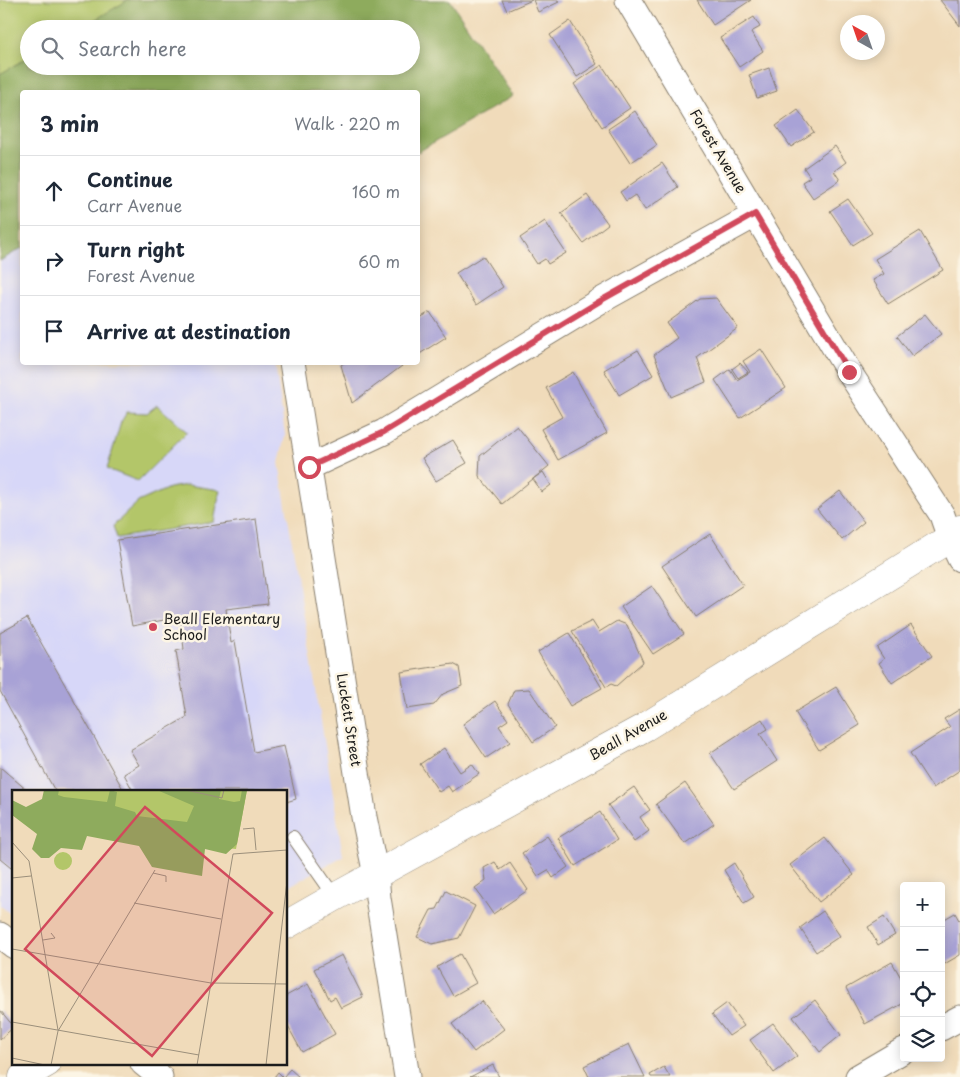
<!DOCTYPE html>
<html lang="en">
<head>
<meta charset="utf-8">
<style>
	:root { --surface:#fff; --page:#f2f2f3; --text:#1f2937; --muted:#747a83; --line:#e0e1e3 }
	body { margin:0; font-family:"Playpen Sans",sans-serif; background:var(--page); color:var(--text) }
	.controls { position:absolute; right:15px; bottom:15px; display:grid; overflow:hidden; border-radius:5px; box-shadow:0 2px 12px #0003 }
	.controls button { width:45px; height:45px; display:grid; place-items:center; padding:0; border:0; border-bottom:1px solid var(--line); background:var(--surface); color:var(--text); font:25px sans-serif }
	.compass { position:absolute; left:840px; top:15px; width:45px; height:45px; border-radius:50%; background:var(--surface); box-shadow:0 2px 12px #0003; rotate:320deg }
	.stop { position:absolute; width:15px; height:15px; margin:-11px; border:4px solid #d1495b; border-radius:50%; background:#fff }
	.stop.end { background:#d1495b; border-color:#fff; box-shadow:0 1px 5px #0008 }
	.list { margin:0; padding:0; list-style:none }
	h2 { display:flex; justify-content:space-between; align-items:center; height:65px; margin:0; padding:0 20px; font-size:21px }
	h2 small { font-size:16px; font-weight:400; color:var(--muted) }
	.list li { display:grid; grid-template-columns:32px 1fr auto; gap:15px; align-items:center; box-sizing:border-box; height:70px; padding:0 20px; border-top:1px solid var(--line) }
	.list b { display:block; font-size:19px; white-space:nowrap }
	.list p { margin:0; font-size:16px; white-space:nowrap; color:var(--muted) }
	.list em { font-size:16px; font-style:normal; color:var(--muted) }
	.icon { flex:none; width:28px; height:28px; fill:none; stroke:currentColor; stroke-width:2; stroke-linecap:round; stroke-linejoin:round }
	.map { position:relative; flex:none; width:960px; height:1077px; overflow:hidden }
	.search { position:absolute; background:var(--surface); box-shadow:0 2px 12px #0003; left:20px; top:20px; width:400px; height:55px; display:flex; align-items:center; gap:12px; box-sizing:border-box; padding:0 18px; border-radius:28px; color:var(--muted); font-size:19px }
	.panel { position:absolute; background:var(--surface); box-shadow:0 2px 12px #0003; left:20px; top:90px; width:400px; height:275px; border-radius:5px }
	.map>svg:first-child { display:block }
	.built { fill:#d7d7f8 }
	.green { fill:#b3c669; stroke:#687142 }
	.forest { fill:#8eab5d; stroke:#55643c }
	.building { fill:#a8a2d6 }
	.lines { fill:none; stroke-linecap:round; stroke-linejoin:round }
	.lane-casing { stroke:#867c6b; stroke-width:14 }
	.street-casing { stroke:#867c6b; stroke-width:27 }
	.secondary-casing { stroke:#867c6b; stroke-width:29 }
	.lane { stroke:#fff; stroke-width:12 }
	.street { stroke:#fff; stroke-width:25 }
	.secondary { stroke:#fff; stroke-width:28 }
	.route { stroke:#d1495b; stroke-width:6 }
	.poi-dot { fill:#d1495b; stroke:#fcf5e5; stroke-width:2 }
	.labels { text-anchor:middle; stroke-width:5; stroke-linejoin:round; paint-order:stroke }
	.street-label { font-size:14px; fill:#1c1c1c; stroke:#fcf5e5 }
	.poi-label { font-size:14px; fill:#1c1c1c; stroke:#fcf5e5; text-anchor:start }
	.inset-road { fill:none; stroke:#9b8f7b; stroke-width:1 }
	.view { fill:#d1495b; fill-opacity:0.15; stroke:#d1495b; stroke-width:2.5 }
	.inset-edge { fill:none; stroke:#1c1c1c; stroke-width:2.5 }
</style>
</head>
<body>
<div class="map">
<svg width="960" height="1077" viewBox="0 0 960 1077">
	<rect width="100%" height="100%" fill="#fcf5e5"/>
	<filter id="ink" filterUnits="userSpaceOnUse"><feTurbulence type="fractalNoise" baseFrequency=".02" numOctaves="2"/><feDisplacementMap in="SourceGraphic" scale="10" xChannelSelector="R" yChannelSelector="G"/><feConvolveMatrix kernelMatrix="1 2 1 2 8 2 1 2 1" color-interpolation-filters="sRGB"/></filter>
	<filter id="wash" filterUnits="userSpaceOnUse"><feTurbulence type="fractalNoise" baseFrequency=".0096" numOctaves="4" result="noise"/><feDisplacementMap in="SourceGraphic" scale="20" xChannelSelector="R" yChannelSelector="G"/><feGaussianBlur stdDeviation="1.12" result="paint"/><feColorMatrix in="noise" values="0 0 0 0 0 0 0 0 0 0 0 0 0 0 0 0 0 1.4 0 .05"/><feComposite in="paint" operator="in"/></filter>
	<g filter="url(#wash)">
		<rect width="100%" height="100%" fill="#f0dbba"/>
		<polygon class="built" points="22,248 22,362 275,363 285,435 279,463 343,856 286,888 286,791 14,791 14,917 0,905 0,261"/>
		<g class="green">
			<polygon points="0,0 334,0 292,29 29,29 29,66 22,92 0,228"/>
			<polygon points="157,405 187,432 138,481 107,469 121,422 127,412 147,413"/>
			<polygon points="187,485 220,490 214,522 117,538 113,526 138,502 169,488"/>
		</g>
		<polygon class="forest" points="126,0 450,0 513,96 418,152 418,92 22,92 22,248 0,261 0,74 29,57 29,66 411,66 411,29 79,29 125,2"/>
		<g id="blocks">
			<g class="building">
				<polygon points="502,0 532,0 507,11"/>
				<polygon points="533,0 558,0 559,2 538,12"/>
				<polygon points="697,0 751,0 713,25"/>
				<polygon points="940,0 960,0 960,26"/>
				<polygon points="754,17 760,27 751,32 763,51 739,67 720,38"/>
				<polygon points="570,21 597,64 577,77 550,35"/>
				<polygon points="602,65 630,108 602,127 574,84"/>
				<polygon points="769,68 777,91 757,98 749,75"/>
				<polygon points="798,110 814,132 791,147 776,126"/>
				<polygon points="635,111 657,145 630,163 608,129"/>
				<polygon points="835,146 846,162 834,171 840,180 813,198 802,182 810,177 804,168"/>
				<polygon points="662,163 678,187 645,210 635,195 626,201 620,192"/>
				<polygon points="587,195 608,224 583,243 561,213"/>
				<polygon points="848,199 872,233 853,245 830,211"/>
				<polygon points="545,221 566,253 548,264 545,259 537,264 520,238"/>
				<polygon points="920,231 943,270 888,304 873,280 884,274 875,259"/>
				<polygon points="483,256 503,287 476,305 456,273"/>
				<polygon points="716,298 738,328 697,358 706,382 671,397 654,355 677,338 667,323 700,299"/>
				<polygon points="430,312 446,337 418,355 418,319"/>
				<polygon points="925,314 941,334 912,356 897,336"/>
				<polygon points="761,349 786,388 740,418 715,380 730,369 737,380 750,372 743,361"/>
				<polygon points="638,350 653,375 619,395 604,370"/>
				<polygon points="345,362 399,362 402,366 352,403 341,365"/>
				<polygon points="740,363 748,372 738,378 732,369"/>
				<polygon points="573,372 607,433 558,460 541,429 562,417 546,388"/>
				<polygon points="517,426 549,466 502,504 479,476 480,456"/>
				<polygon points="453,440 467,463 436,481 422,458"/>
				<polygon points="543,472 551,485 542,492 533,479"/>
				<polygon points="840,491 864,522 842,540 817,509"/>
				<polygon points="256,519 268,604 226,609 231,643 235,641 254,752 284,746 296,799 286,802 286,791 133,791 124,774 139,765 130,750 187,717 176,651 184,649 180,617 132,626 117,540"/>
				<polygon points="710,534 743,585 696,617 662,566"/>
				<polygon points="652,586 684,634 653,654 621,607"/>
				<polygon points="27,618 73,699 124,791 55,791 0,691 0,633"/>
				<polygon points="592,621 599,632 617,621 627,625 643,662 616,686 611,684 606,687 572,631"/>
				<polygon points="911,625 932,656 892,683 879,663 884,659 877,648"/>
				<polygon points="569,633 602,688 570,706 538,652"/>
				<polygon points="453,664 459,667 462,686 443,694 434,705 407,709 401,672"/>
				<polygon points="836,687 860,725 819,750 795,712"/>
				<polygon points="529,689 555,727 533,742 508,704 514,690"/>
				<polygon points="495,701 508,720 499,726 510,742 486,758 463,724"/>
				<polygon points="960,709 960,770 933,788 910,753 950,727 944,719"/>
				<polygon points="762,719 768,729 760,734 777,761 734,789 710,753"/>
				<polygon points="444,748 460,772 472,764 479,774 452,792 448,786 439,792 420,764"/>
				<polygon points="0,767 28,791 14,791 14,865 11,868 0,859"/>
				<polygon points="685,783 714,824 685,844 656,804"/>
				<polygon points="634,787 650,810 640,817 649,831 634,842 608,805"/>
				<polygon points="600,812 617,840 575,866 558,838"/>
				<polygon points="547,836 568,867 553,878 548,870 538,876 522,853"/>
				<polygon points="825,838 854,875 819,902 790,865"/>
				<polygon points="495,862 500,870 510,863 528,890 493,914 475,888 486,880 484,868"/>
				<polygon points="734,863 754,897 744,903 724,870"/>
				<polygon points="446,891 475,906 459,938 432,944 417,937 431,910 437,909"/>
				<polygon points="823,911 840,936 816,952 800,928"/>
				<polygon points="955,913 960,922 960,955 941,966 941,921"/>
				<polygon points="884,917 895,935 878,945 868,927"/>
				<polygon points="460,954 476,983 453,996 437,967"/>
				<polygon points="342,955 363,997 341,1008 335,997 330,1000 314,969"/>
				<polygon points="892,962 904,983 904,1003 865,1024 846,988"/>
				<polygon points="308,984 335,1034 302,1052 286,1023 286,996"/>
				<polygon points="815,1000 841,1035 820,1052 793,1017"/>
				<polygon points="482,1001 504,1029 474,1052 452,1024"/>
				<polygon points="727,1003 744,1026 729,1036 712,1014"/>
				<polygon points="0,1010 14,1027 0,1039"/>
				<polygon points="773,1023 797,1056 774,1073 750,1040"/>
				<polygon points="629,1044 645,1077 589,1077 584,1066"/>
				<polygon points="493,1065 499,1077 470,1077"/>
				<polygon points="664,1067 670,1077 651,1077 650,1075"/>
				<polygon points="290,1069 299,1077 274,1077 278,1072 283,1077"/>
			</g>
		</g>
	</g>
	<g filter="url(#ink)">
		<use href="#blocks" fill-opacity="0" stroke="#867c6b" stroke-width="1"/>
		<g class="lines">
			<g class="lane-casing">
				<polyline id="lane" points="293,837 335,897"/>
			</g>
			<g class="street-casing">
				<g id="street">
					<polyline points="628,0 849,372 942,515 950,538 960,559"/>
					<polyline points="292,362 364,817 376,875 378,898 407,1077"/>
					<polyline points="309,467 384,432 600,301 755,215"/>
					<polyline points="0,935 14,946"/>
					<polyline points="941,1028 960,1018"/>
					<polyline points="143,1063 160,1077"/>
					<polyline points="858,1077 904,1050"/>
				</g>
			</g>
			<g class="secondary-casing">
				<g id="secondary">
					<polyline points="286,925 335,897 645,727 950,538 960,529"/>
					<polyline points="23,1077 47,1063"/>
				</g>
			</g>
			<use href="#lane" class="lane"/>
			<use href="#street" class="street"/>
			<use href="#secondary" class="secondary"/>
		</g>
	</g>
	<g class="lines" filter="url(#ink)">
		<polyline class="route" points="309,467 384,432 600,301 755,214 849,372"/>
	</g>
	<circle class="poi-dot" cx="153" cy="627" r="5"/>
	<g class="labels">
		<g class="street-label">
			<text transform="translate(718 151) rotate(59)" y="5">Forest Avenue</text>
			<text transform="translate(349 720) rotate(81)" y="5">Luckett Street</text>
			<text transform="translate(628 735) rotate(-30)" y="5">Beall Avenue</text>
		</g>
		<g class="poi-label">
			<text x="163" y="624">Beall Elementary<tspan x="163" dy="16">School</tspan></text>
		</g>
	</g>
	<g transform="translate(12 790)">
		<rect width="275" height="275" fill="#f0dbba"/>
		<path d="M 42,0 L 235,0 L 224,59 L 53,41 ZM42 71a9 9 0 1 1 18 0a9 9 0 1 1-18 0Z" fill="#b3c669"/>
		<path d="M 32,0 L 47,0 L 46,5 L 52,7 L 95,12 L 98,0 L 105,2 L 103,16 L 123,22 L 125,26 L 175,32 L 182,16 L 145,0 L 209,0 L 207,9 L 222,12 L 228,11 L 230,0 L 235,0 L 225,54 L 214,64 L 193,59 L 190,86 L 140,77 L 127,56 L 75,46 L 70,60 L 49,58 L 37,68 L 29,68 L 20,59 L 25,44 L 0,25 L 0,10 L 14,17 L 30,9 Z" fill="#8eab5d"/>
		<path class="inset-road" d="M 174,0 L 210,8 L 212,0M 231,39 L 242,38 L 244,60M 0,52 L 17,71 L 46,240M 141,83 L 154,86 L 154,92M 0,88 L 19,86M 122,113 L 209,129M 31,150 L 43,148 L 39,143M 0,159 L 199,193 L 275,194M 0,232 L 187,265M 0,268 L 33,275M 39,275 L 46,241 L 143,80M 185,275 L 221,64 L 275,60M 254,275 L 275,91"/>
		<path class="view" d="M 133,17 L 260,123 L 140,266 L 13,159 Z"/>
		<rect width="275" height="275" class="inset-edge"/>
	</g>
</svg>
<div class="controls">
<button>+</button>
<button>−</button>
<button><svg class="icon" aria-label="locate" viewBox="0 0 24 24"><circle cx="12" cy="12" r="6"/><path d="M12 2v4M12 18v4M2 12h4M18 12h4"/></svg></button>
<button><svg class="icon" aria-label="layers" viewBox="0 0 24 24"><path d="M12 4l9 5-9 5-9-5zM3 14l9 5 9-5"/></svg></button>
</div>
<svg class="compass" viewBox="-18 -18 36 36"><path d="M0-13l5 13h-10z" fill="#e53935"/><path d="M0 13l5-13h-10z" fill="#747a83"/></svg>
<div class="stop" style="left:309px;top:467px"></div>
<div class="stop end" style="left:849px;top:372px"></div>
<div class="search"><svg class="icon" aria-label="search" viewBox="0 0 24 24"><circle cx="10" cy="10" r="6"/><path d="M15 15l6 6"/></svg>Search here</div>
<section class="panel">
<h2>3 min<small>Walk · 220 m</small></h2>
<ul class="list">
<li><svg class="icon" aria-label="ahead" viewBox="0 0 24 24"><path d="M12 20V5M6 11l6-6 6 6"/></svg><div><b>Continue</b><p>Carr Avenue</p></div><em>160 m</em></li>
<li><svg class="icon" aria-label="right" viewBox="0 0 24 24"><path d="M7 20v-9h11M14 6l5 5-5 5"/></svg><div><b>Turn right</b><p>Forest Avenue</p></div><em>60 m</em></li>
<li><svg class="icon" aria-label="arrive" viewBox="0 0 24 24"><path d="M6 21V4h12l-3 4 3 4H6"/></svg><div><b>Arrive at destination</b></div></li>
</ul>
</section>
</div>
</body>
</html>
